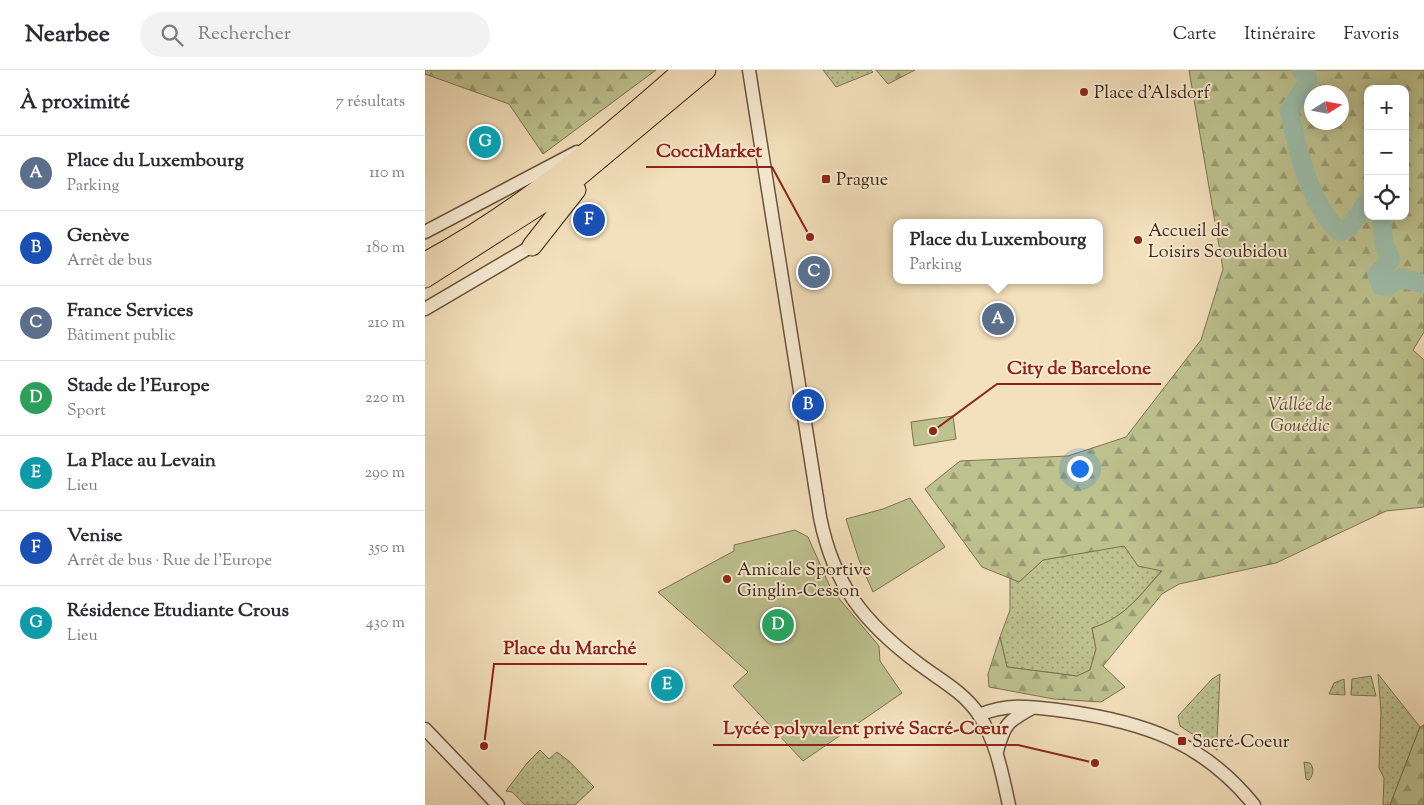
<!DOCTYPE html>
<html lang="fr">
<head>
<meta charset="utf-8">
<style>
	:root { --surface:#fff; --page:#f2f2f3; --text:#2b2b33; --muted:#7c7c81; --line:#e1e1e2; --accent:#0f766e }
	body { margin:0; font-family:"Sorts Mill Goudy",serif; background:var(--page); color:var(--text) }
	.controls { position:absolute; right:15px; top:15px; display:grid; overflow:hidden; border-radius:10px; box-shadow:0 2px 12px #0003 }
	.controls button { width:45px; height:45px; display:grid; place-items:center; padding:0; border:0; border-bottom:1px solid var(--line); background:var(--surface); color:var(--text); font:25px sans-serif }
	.compass { position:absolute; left:879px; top:15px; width:45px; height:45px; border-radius:50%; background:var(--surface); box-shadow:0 2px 12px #0003; rotate:79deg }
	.you { position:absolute; left:654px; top:398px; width:18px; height:18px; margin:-12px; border:4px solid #fff; border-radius:50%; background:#1a73e8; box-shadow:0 0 0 8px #1a73e833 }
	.badge { display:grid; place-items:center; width:32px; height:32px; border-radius:50%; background:var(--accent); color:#fff; font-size:16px; font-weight:700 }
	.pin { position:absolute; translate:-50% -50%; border:2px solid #fff; box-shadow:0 1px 5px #0006 }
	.popup { position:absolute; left:468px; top:149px; width:210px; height:65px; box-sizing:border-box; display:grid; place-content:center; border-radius:10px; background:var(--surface); filter:drop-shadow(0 1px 4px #0005); font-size:16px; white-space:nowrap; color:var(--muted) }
	.popup b { font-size:19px; color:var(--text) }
	.popup::after { content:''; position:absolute; left:50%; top:100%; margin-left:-10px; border:10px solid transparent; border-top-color:var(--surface) }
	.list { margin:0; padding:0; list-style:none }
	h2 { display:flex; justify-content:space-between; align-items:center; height:65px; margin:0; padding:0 20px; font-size:21px }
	h2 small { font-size:16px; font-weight:400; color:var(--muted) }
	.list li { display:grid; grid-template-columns:32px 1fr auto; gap:15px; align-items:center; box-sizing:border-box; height:75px; padding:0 20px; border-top:1px solid var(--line) }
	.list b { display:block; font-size:19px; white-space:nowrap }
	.list p { margin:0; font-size:16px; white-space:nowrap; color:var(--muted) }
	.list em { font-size:16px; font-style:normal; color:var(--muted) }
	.icon { flex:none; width:28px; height:28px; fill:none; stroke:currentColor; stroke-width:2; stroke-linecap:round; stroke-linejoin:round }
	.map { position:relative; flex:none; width:999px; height:735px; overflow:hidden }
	header { display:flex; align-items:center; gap:30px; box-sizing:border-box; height:70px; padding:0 25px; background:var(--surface); border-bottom:1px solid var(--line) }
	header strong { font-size:24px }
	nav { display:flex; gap:28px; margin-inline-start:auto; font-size:18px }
	.search { width:350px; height:45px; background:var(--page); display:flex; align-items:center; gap:12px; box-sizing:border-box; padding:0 18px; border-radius:28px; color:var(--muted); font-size:19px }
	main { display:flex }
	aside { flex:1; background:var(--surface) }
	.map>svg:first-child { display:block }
	.grass { fill:url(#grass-dots); stroke:#7d7351 }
	.forest { fill:url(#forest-firs); stroke:#7d7351; fill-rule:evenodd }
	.garden { fill:#bdc28f; stroke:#7d7351 }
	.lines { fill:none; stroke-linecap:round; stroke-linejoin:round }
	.river { stroke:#9dbeab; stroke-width:19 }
	.minor-casing { stroke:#6a533d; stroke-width:15 }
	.highway-casing { stroke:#3d2413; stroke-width:21 }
	.minor { stroke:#f7ebd3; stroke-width:12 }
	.highway { stroke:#f3e0bc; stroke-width:19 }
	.poi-dot { fill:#8f2418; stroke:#f7ebd3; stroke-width:2 }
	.labels { text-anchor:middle; stroke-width:4; stroke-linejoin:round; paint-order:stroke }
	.poi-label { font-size:18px; fill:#3d2413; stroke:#f7ebd3; text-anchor:start }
	.park-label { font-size:18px; font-style:italic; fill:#5d4c32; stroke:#f7ebd3 }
	.leader { fill:none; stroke:#8f2418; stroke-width:2 }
	.callout-dot { fill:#8f2418; stroke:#f7ebd3; stroke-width:2 }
	.callout-label { font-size:19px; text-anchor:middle; font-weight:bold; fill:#8f2418; stroke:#f7ebd3; stroke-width:4; stroke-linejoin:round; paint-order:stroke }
</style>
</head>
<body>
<header>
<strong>Nearbee</strong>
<div class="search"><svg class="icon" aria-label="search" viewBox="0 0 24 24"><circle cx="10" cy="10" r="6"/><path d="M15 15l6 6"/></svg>Rechercher</div>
<nav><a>Carte</a><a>Itinéraire</a><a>Favoris</a></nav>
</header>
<main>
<aside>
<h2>À proximité<small>7 résultats</small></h2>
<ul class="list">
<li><span class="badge" style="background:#5c6f8a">A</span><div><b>Place du Luxembourg</b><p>Parking</p></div><em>110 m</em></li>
<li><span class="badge" style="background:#1a4fb4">B</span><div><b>Genève</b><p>Arrêt de bus</p></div><em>180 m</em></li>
<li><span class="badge" style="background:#5c6f8a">C</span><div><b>France Services</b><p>Bâtiment public</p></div><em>210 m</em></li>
<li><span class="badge" style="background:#2e9e5b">D</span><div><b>Stade de l'Europe</b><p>Sport</p></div><em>220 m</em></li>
<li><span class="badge" style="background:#0f9aa8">E</span><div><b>La Place au Levain</b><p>Lieu</p></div><em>290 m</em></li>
<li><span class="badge" style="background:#1a4fb4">F</span><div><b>Venise</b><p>Arrêt de bus · Rue de l'Europe</p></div><em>350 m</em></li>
<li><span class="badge" style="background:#0f9aa8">G</span><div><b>Résidence Etudiante Crous</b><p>Lieu</p></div><em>430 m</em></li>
</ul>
</aside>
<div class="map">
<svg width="999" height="735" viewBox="0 0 999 735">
	<defs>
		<pattern id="grass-dots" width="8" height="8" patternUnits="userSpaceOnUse" patternTransform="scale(1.25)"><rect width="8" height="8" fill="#bdc28f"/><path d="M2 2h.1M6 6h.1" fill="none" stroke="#9b9d74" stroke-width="1.8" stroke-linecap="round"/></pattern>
		<pattern id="forest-firs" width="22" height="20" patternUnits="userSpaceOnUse" patternTransform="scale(1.25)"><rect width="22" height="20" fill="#bdc28f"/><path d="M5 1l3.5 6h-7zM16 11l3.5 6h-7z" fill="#9b9d74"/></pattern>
	</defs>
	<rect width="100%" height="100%" fill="#f3e0bc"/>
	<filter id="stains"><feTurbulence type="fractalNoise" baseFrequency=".004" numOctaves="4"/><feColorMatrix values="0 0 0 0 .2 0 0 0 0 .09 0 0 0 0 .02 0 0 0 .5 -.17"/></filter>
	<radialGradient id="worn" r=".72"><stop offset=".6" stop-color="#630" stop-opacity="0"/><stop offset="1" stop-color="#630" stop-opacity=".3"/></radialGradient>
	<g class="grass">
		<polygon points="398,0 446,0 448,2 411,17"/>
		<path d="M 699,475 L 713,496 L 737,500 C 715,525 700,548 667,558 L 671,579 L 665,600 L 652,606 L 582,597 L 575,567 L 585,540 L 585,508 L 594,512 L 618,490 Z"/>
		<polygon points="795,604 792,671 792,680 755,656 753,646 787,609"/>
		<polygon points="953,604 995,657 965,735 958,735 959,708 954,698 956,642"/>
		<polygon points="946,606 951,626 926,625 927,609"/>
		<polygon points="919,609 920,625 904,624 909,613"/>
		<polygon points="115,680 124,689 132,682 145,692 169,717 150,735 100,735 87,722 81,721 102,693"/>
		<path d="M 879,692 L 885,693 C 889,698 889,704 884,710 L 881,709 Z"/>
	</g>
	<g class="forest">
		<polygon points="0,0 231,0 118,84 84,34 0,4"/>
		<polygon points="451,0 490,0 463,14"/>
		<path d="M 764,0 L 999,0 L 999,262 L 988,280 L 999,290 L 999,437 L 961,441 L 851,493 L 754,514 L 737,524 L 678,596 L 700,617 L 676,632 L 629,629 L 564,617 L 563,604 L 575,567 L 582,597 L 652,606 L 665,600 L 671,579 L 667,558 C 700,548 715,525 737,501 L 713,496 L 699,476 L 618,490 L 594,512 L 557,497 L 500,419 L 535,391 L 643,386 L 701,367 L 776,270 L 798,199 ZM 943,19 L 980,19 L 980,146 L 943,146 ZM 916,22 L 916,52 L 886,52 L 886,22 Z"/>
		<polygon points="999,655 999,735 965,735 995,657"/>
	</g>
	<g class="garden">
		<polygon points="528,346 531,369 489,376 486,352"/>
		<polygon points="485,428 520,477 448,522 434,490 421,449 458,439"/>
		<polygon points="370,460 383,467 406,519 454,576 455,591 477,623 378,691 308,616 323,602 233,522 309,481 309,475"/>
	</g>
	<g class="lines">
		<g class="river">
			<path d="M 876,0 L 883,7 L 882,13 L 864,40 C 872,79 885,135 915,162 L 924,158 L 941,133 L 943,134"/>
			<polyline points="956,146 959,174 966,189 952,204 956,216 963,216 976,208 999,214"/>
		</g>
		<g class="minor-casing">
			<g id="minor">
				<path d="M 324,0 L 395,447 C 408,514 439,553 494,594 C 515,610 539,622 554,645 C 572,673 577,704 584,735"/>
				<polyline points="0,162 152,82"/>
				<polyline points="0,239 107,176"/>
				<path d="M 554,645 C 584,632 608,637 640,641 C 719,652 778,672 829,735"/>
				<polyline points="0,659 73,735"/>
				<path d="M 572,681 C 580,653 582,652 607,638"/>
			</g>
		</g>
		<g class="highway-casing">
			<g id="highway">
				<polyline points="107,176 151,120"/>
				<path d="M 0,192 C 96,141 177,71 258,0"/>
				<polyline points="0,208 135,122 281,0"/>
			</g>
		</g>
		<use href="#minor" class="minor"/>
		<use href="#highway" class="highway"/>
	</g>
	<g class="poi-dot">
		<circle cx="659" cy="22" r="5"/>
		<rect x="396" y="104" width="10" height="10" rx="2.5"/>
		<circle cx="713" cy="170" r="5"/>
		<circle cx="302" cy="509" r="5"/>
		<rect x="752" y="666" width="10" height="10" rx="2.5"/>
	</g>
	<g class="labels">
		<g class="poi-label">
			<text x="669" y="28">Place d'Alsdorf</text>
			<text x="411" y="115">Prague</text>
			<text x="723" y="166">Accueil de<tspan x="723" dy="21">Loisirs Scoubidou</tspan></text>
			<text x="312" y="505">Amicale Sportive<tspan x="312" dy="21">Ginglin-Cesson</tspan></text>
			<text x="767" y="677">Sacré-Coeur</text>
		</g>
		<g class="park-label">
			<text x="875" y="340">Vallée de<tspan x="875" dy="21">Gouédic</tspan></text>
		</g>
	</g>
	<path class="leader" d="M385 167L347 97H221M508 361L572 314H736M59 676L69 594H222M670 693L593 675H288"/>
	<g class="callout-dot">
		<circle cx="385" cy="167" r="5"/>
		<circle cx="508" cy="361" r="5"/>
		<circle cx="59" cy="676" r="5"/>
		<circle cx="670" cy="693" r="5"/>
	</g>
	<g class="callout-label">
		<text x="284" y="87">CocciMarket</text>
		<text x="654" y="304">City de Barcelone</text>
		<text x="145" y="584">Place du Marché</text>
		<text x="441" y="664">Lycée polyvalent privé Sacré-Cœur</text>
	</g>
	<rect width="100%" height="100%" filter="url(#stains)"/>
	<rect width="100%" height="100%" fill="url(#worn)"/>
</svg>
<div class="controls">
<button>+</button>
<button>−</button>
<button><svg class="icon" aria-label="locate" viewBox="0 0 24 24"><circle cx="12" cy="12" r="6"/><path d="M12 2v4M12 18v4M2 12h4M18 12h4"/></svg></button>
</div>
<svg class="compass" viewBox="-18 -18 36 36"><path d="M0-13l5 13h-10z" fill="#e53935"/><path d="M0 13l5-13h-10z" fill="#7c7c81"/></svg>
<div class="you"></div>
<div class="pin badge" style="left:573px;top:249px;background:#5c6f8a">A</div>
<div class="popup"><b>Place du Luxembourg</b>Parking</div>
<div class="pin badge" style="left:383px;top:335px;background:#1a4fb4">B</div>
<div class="pin badge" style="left:389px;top:202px;background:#5c6f8a">C</div>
<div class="pin badge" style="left:353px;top:555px;background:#2e9e5b">D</div>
<div class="pin badge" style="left:242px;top:615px;background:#0f9aa8">E</div>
<div class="pin badge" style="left:164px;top:150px;background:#1a4fb4">F</div>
<div class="pin badge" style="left:60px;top:72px;background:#0f9aa8">G</div>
</div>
</main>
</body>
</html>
